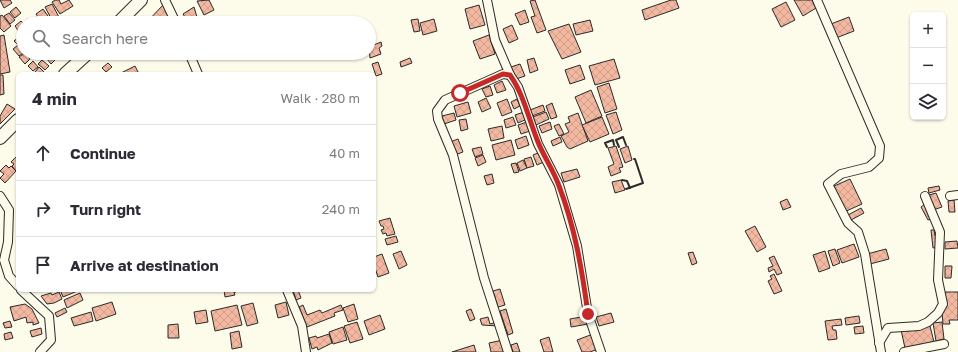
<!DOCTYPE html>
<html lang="en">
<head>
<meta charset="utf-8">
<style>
	:root { --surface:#fff; --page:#f7f7f7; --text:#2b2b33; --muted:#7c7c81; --line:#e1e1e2 }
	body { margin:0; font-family:"Golos Text",sans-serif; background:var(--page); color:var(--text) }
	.controls { position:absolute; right:12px; top:12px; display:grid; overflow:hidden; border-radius:6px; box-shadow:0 1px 3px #0004 }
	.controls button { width:36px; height:36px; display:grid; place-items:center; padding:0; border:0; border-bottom:1px solid var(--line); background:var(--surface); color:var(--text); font:20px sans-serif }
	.stop { position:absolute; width:12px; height:12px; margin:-9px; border:3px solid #c62828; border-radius:50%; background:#fff }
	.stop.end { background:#c62828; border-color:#fff; box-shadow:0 1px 4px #0008 }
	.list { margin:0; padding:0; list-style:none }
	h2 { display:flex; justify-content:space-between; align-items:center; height:52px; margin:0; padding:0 16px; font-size:17px }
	h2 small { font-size:13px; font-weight:400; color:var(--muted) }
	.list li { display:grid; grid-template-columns:26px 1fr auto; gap:12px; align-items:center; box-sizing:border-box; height:56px; padding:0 16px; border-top:1px solid var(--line) }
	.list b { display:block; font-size:15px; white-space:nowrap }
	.list em { font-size:13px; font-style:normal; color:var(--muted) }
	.icon { flex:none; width:22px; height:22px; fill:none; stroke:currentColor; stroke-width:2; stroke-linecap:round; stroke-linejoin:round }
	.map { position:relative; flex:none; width:958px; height:352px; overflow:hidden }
	.search { position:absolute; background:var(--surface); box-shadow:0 1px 3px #0004; left:16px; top:16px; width:360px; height:44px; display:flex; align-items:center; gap:10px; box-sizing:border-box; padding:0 14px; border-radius:22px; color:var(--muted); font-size:15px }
	.panel { position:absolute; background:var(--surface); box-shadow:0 1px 3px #0004; left:16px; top:72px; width:360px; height:220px; border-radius:6px }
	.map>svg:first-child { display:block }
	.building { fill:url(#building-cross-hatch); stroke:#2b2b2b }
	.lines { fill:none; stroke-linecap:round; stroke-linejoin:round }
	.minor-casing { stroke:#2b2b2b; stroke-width:10 }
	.highway-casing { stroke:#2b2b2b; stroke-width:14 }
	.minor { stroke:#fdfbea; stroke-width:8 }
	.highway { stroke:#fdfbea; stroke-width:12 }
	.wall { stroke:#2b2b2b; stroke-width:2 }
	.route { stroke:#c62828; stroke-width:5 }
</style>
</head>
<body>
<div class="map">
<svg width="958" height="352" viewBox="0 0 958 352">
	<defs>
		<pattern id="building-cross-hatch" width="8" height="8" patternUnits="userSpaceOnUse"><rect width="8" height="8" fill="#f2b8a0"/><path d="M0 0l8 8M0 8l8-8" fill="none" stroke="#d09e8a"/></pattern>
	</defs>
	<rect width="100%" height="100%" fill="#fdfbea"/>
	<g class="building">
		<polygon points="0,0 10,0 12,3 4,8"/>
		<polygon points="55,0 59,0 61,4 69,0 73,6 60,14 52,2"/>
		<polygon points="209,0 214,10 204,15 197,1"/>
		<polygon points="535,0 546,30 537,33 531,17 535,16 530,1"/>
		<polygon points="671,0 676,0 679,8 645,20 642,10"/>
		<polygon points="794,0 812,0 816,8 803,16"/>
		<polygon points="786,2 795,20 781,27 772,9"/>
		<polygon points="52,4 60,19 53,22 45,7"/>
		<polygon points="163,5 169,15 161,23 146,23"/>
		<polygon points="479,5 485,25 470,29 465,9"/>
		<polygon points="16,7 21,13 15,18 10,12"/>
		<polygon points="194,7 197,17 188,22 183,14"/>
		<polygon points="43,9 48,16 41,21 36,14"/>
		<polygon points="525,10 529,22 520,25 515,14"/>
		<polygon points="9,13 15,20 10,24 4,16"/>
		<polygon points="2,15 11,26 4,32 0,28 0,16"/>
		<polygon points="37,16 42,23 33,23 31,21"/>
		<polygon points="849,17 854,31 836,38 831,24"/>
		<polygon points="28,19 31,22 23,23 23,29 19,32 15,26 21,21 23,23"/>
		<polygon points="418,19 420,31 414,32 411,20"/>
		<polygon points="434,19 437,31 423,35 420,23"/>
		<polygon points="590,20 593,31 576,35 573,24"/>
		<polygon points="569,24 581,52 562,59 548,31"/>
		<polygon points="512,25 518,39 509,43 503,29"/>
		<polygon points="4,35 10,72 0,74 0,36"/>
		<polygon points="489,35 495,54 480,59 473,41"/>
		<polygon points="19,37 23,41 23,53 19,56 13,49 18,45 14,41"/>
		<polygon points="381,42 382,46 379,48 381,54 370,58 369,47"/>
		<polygon points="25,53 30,59 25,64 19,57"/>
		<polygon points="53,53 62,53 51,64 47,59"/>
		<polygon points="410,58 412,63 401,67 400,62"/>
		<polygon points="534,58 538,70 530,73 527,60"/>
		<polygon points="614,59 620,78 595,85 589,66"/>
		<polygon points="42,60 49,66 45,70 38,64"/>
		<polygon points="33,61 38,67 33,71 28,66"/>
		<polygon points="378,62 382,74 376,76 372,64"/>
		<polygon points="108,63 112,67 106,72 102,68"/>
		<polygon points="520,64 525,76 516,79 511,67"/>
		<polygon points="580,65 585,79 570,84 565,70"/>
		<polygon points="135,66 139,74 119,74"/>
		<polygon points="39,67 45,73 44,74 37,74 35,72"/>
		<polygon points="0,75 3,75 4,94 0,95"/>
		<polygon points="502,81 506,90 497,93 494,85"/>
		<polygon points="609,83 617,109 605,113 597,87"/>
		<polygon points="490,86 493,95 486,97 482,89"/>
		<polygon points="591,90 602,116 586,123 575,97"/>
		<polygon points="486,98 491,108 482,112 478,102"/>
		<polygon points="507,99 512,112 502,116 497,103"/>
		<polygon points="517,99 520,106 514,109 511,102"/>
		<polygon points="468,102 471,113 457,117 454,106"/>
		<polygon points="552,103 557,117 551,119 546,106"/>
		<polygon points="7,104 15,109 0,124 0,116"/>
		<polygon points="543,105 545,111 532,116 530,110"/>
		<polygon points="524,112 527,119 518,123 515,115"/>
		<polygon points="546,112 549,119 536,125 533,117"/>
		<polygon points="616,112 622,130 613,134 606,115"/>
		<polygon points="454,113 456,120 444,124 442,116"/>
		<polygon points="578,113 588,141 570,149 567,147 561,136 569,132 565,124 570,122 568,117"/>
		<polygon points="513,117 516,125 506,128 504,120"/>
		<polygon points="602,117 609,134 590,142 582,125"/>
		<polygon points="466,119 468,129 461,131 459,120"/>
		<polygon points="527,122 530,131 521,134 518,125"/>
		<polygon points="550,122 552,129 542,133 539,126"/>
		<polygon points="559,124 564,134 559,136 554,126"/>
		<polygon points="502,126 504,138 491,141 488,129"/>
		<polygon points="526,136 529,145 518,149 515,140"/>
		<polygon points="560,137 562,142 553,146 551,141"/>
		<polygon points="458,139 463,152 455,155 450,142"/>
		<polygon points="511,140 515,155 496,160 492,145"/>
		<polygon points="616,146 623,167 619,168 621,172 611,176 608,167 614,164 608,148"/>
		<polygon points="628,146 632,160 625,163 620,149"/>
		<polygon points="481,147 483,154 475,157 472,149"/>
		<polygon points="540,152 544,162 537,165 533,155"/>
		<polygon points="483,155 486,162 478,166 475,158"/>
		<polygon points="16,157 18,159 18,169 16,171 12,166 14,164 11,162"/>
		<polygon points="531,157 534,166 527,168 524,159"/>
		<polygon points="523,160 527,168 520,171 517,163"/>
		<polygon points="516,163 519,172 514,173 511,164"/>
		<polygon points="6,165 9,168 11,166 16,171 5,183 0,178 4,174 0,171"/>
		<polygon points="577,169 580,177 564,182 561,173"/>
		<polygon points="492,174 494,183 487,185 484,176"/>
		<polygon points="850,179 862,204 844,212 832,187"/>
		<polygon points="621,180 625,190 615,193 612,182"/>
		<polygon points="939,186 940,190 929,193 928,188"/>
		<polygon points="936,193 942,207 933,210 929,195"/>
		<polygon points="787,199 791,207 783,210 780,202"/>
		<polygon points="954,200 955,212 949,212 948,201"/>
		<polygon points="925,204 933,218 928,220 921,207"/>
		<polygon points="861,208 864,213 851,220 848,215"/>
		<polygon points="390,218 395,234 387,236 386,233 383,234 381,230 384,229 383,226 381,226 379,221"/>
		<polygon points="755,226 766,247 757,252 745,231"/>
		<polygon points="931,230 934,230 935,236 938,236 940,247 933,248"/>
		<polygon points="396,236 398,242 387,245 385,239"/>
		<polygon points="957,241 958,248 945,249 945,242"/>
		<polygon points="854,244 859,257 842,263 837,250"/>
		<polygon points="835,249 840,263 833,266 828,251"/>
		<polygon points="886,249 889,259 870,264 867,254"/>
		<polygon points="401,251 407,265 399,269 393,254"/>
		<polygon points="825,251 830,268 819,272 813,255"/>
		<polygon points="693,252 697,263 692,265 688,253"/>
		<polygon points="382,254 389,273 378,277 374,265 374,257"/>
		<polygon points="774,256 782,273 777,275 774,269 769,272 768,268 773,266 769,258"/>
		<polygon points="945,266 952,266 951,278 945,278"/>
		<polygon points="774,274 782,291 774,294 768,281 772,279 770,276"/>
		<polygon points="500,289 505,305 498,307 493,291"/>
		<polygon points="60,290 80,290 63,297"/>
		<polygon points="224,290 235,290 236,292 234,292 235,295 225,297"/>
		<polygon points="293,290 298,290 301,298 296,300"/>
		<polygon points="59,292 62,299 54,303 47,304 41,296 51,293 52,295"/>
		<polygon points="945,292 958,292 958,320 949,320 950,324 943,324 942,312 946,307"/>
		<polygon points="80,293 83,300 67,308 64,300"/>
		<polygon points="112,302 116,314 96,321 92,308"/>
		<polygon points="286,302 289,315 278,318 275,305"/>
		<polygon points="253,303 258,323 247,326 241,306"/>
		<polygon points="25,304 32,309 39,323 33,325 33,322 27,323 26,317 14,321 10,307"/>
		<polygon points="354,304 358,319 348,322 343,308"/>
		<polygon points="237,305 242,325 215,331 211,311"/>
		<polygon points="303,305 307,315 320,310 322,313 341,305 343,310 334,313 335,316 307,327 299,307"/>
		<polygon points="65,308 67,312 57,317 55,313"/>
		<polygon points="471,309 475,319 470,321 466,311"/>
		<polygon points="506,309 513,333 508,335 500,311"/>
		<polygon points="206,310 208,322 196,324 194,312"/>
		<polygon points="91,312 93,321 74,326 71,318"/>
		<polygon points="611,313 614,322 599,326 596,317"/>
		<polygon points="380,315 385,329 369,335 364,321"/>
		<polygon points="587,316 588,324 571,327 570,319"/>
		<polygon points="859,316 860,323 846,325 845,318"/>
		<polygon points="488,317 490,324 497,322 498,326 482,325 480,319"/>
		<polygon points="841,319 842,325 832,326 833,330 836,330 837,339 828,340 825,321"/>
		<polygon points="10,321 12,327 5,328 3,323"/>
		<polygon points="357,322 363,339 350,343 344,326"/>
		<polygon points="942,322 944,339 936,341 933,323"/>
		<polygon points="178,324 179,338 168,338 168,325"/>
		<polygon points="863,326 864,333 855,334 854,327"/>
		<polygon points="930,326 934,342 905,348 901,330 909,330"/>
		<polygon points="343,327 347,340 333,344 329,332"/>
		<polygon points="41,328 42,334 32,337 30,331"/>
		<polygon points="239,331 242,347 232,349 230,333"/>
		<polygon points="11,332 13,338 5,340 4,334"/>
		<polygon points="329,334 332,343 318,350 317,347 312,349 309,338 316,336 317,338"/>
		<polygon points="593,334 598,349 590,352 582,352 577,340"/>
		<polygon points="549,337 553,352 544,352 540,340"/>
		<polygon points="503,340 506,352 491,352 489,343"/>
		<polygon points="517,343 520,352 513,352 511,345"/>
		<polygon points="474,345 476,352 452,352"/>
	</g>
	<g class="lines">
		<g class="minor-casing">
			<g id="minor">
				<polyline points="165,0 176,23"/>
				<polyline points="487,0 495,40 510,75 518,87 538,144 559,185 577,246 588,314 601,352"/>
				<polyline points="817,0 880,146 879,158 869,167 841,174 828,184 848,223 858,232 865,254 881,352"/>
				<polyline points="189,53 198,74"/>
				<polyline points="0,196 9,210 8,242 4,260 9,276 18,286"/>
				<polyline points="950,196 958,195"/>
				<polyline points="21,290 49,316 51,340 40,352"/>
				<polyline points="287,290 302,326 306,352"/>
				<polyline points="879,343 888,328 919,326 928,322 938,313 943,304 938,280 940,232 925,196"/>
				<polyline points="508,352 484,278 453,155 438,119 437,111 445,100 503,74 510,75"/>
				<polyline points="904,352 944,344"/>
			</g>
		</g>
		<g class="highway-casing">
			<g id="highway">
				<polyline points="118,23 141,0"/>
				<polyline points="65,74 88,53"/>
				<polyline points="0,138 18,120"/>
			</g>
		</g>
		<use href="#minor" class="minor"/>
		<use href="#highway" class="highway"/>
		<g class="wall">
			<polyline points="607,147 605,143 613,140 614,145"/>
			<polyline points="619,147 616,140 623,137 626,145"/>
			<polyline points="622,180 627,181 630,188"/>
			<polyline points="626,189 643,183 635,159 634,159"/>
		</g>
	</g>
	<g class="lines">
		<path class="route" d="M 460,93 L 503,74 L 510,75 C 524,95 529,120 538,142 C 544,157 554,171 559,186 C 575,227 582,270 588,314"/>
	</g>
</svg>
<div class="controls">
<button>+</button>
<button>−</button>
<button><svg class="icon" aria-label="layers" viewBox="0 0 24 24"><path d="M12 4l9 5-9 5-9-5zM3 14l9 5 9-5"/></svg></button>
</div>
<div class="stop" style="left:460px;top:93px"></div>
<div class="stop end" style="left:588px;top:314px"></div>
<div class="search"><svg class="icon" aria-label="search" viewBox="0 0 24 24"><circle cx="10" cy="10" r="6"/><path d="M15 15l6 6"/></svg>Search here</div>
<section class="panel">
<h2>4 min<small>Walk · 280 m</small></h2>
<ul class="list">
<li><svg class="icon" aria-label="ahead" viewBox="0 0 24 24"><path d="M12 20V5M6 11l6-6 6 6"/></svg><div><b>Continue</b></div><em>40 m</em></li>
<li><svg class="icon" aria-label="right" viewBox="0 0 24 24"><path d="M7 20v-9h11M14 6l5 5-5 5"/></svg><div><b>Turn right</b></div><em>240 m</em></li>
<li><svg class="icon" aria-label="arrive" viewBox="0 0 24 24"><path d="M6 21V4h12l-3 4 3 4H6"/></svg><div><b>Arrive at destination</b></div></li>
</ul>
</section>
</div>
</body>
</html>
